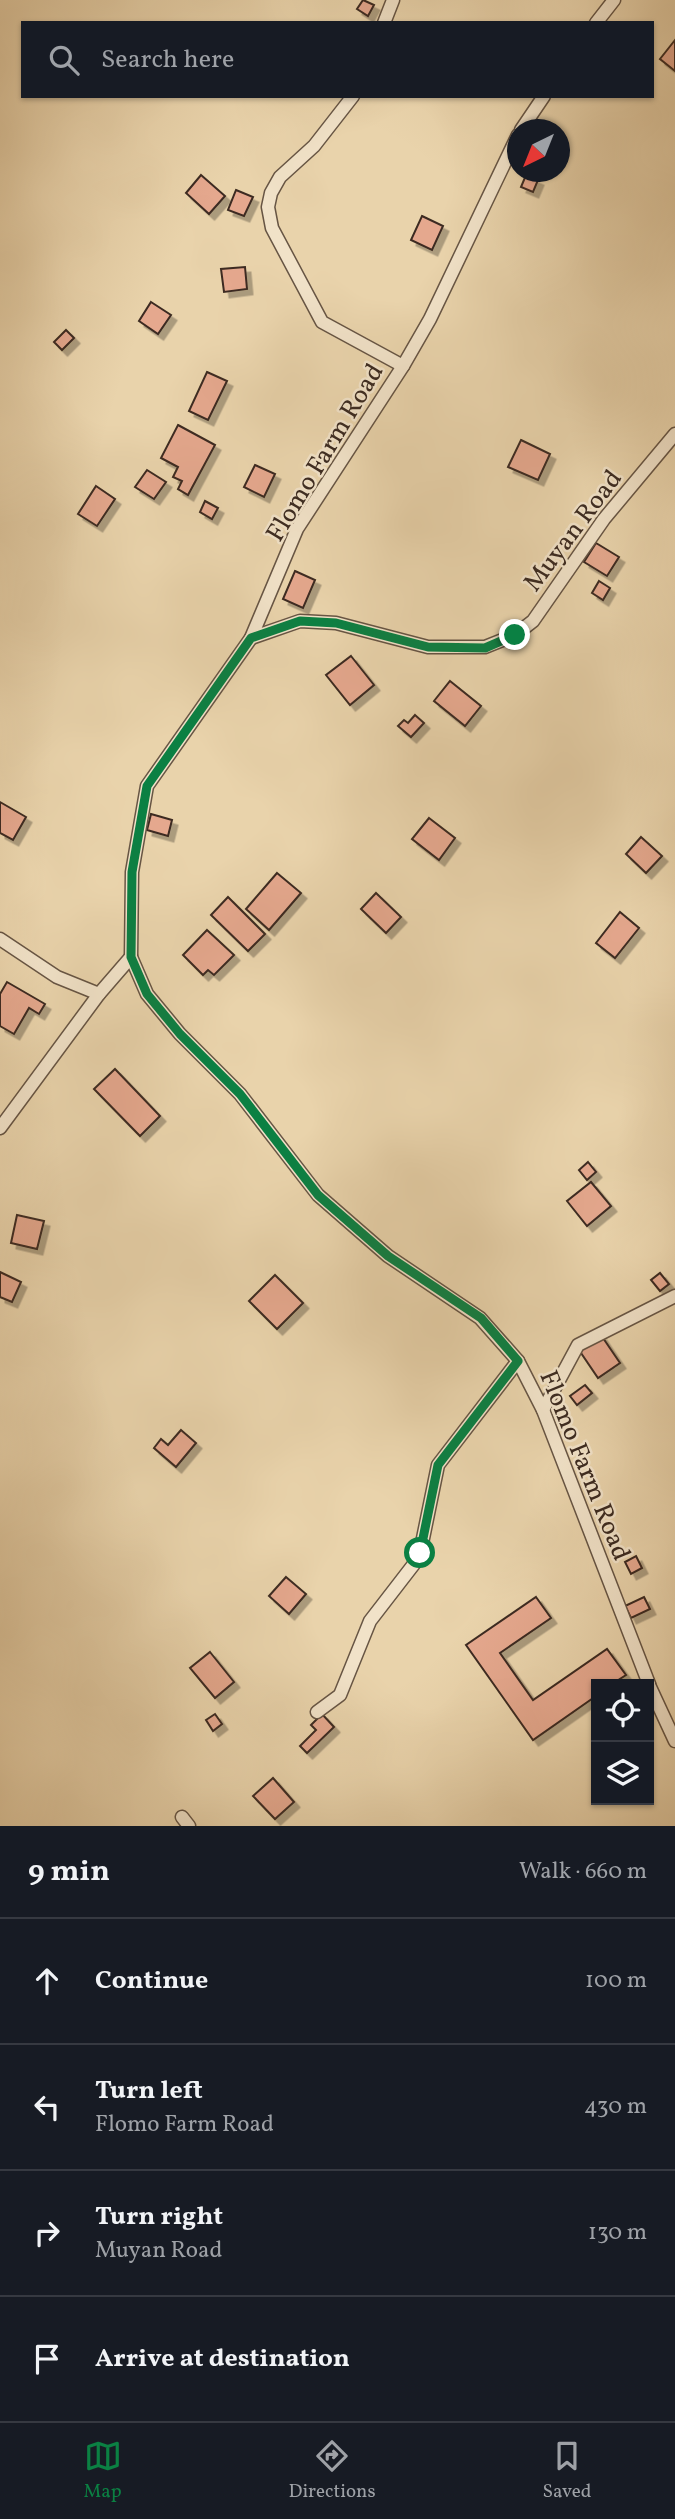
<!DOCTYPE html>
<html lang="en">
<head>
<meta charset="utf-8">
<style>
	:root { --surface:#171b24; --page:#20242c; --text:#f1f3f6; --muted:#9ea1a6; --line:#363941; --accent:#0b8043 }
	body { margin:0; font-family:Vollkorn,serif; background:var(--page); color:var(--text) }
	.controls { position:absolute; right:21px; bottom:21px; display:grid; overflow:hidden; border-radius:0px; box-shadow:0 2px 5px #0004 }
	.controls button { width:63px; height:63px; display:grid; place-items:center; padding:0; border:0; border-bottom:2px solid var(--line); background:var(--surface); color:var(--text); font:35px sans-serif }
	.compass { position:absolute; left:507px; top:119px; width:63px; height:63px; border-radius:50%; background:var(--surface); box-shadow:0 2px 5px #0004; rotate:223deg }
	.stop { position:absolute; width:21px; height:21px; margin:-16px; border:5px solid #0b8043; border-radius:50%; background:#fff }
	.stop.end { background:#0b8043; border-color:#fff; box-shadow:0 2px 7px #0008 }
	.list { margin:0; padding:0; list-style:none }
	h2 { display:flex; justify-content:space-between; align-items:center; height:91px; margin:0; padding:0 28px; font-size:30px }
	h2 small { font-size:23px; font-weight:400; color:var(--muted) }
	.list li { display:grid; grid-template-columns:46px 1fr auto; gap:21px; align-items:center; box-sizing:border-box; height:126px; padding:0 28px; border-top:2px solid var(--line) }
	.list b { display:block; font-size:26px; white-space:nowrap }
	.list p { margin:0; font-size:23px; white-space:nowrap; color:var(--muted) }
	.list em { font-size:23px; font-style:normal; color:var(--muted) }
	.icon { flex:none; width:38px; height:38px; fill:none; stroke:currentColor; stroke-width:2; stroke-linecap:round; stroke-linejoin:round }
	.map { position:relative; flex:none; width:675px; height:1826px; overflow:hidden }
	.search { position:absolute; background:var(--surface); box-shadow:0 2px 5px #0004; left:21px; right:21px; top:21px; height:77px; display:flex; align-items:center; gap:18px; box-sizing:border-box; padding:0 24px; border-radius:0px; color:var(--muted); font-size:26px }
	.sheet { height:595px; background:var(--surface) }
	nav { display:flex; justify-content:space-around; align-items:center; box-sizing:border-box; height:98px; border-top:2px solid var(--line); background:var(--surface); font-size:19px; color:var(--muted) }
	nav a { display:grid; justify-items:center; gap:4px }
	nav .on { color:var(--accent) }
	.map>svg:first-child { display:block }
	.building { fill:#e5a88e; stroke:#3c2b21; stroke-width:2; filter:url(#shadow) }
	.lines { fill:none; stroke-linecap:round; stroke-linejoin:round }
	.minor-casing { stroke:#675544; stroke-width:15 }
	.minor { stroke:#f1e2c8; stroke-width:12 }
	.route { stroke:#0b8043; stroke-width:9 }
	.labels { text-anchor:middle; stroke-width:5; stroke-linejoin:round; paint-order:stroke }
	.street-label { font-size:26px; fill:#3c2b21; stroke:#f1e2c8 }
</style>
</head>
<body>
<div class="map">
<svg width="675" height="1826" viewBox="0 0 675 1826">
	<defs>
		<filter id="shadow"><feDropShadow dx="5.5" dy="5.5" stdDeviation="0" flood-color="#0004"/></filter>
	</defs>
	<rect width="100%" height="100%" fill="#e9d3ab"/>
	<filter id="stains"><feTurbulence type="fractalNoise" baseFrequency=".00286" numOctaves="4"/><feColorMatrix values="0 0 0 0 .2 0 0 0 0 .09 0 0 0 0 .02 0 0 0 .5 -.17"/></filter>
	<radialGradient id="worn" r=".72"><stop offset=".6" stop-color="#630" stop-opacity="0"/><stop offset="1" stop-color="#630" stop-opacity=".3"/></radialGradient>
	<g class="building">
		<polygon points="363,0 374,5 368,16 357,9"/>
		<polygon points="675,40 675,71 660,59"/>
		<polygon points="201,175 225,196 209,214 186,193"/>
		<polygon points="526,175 538,180 533,192 521,187"/>
		<polygon points="236,190 253,197 244,216 228,210"/>
		<polygon points="422,216 443,226 432,250 411,240"/>
		<polygon points="245,267 247,289 224,292 221,269"/>
		<polygon points="151,302 171,315 158,334 139,321"/>
		<polygon points="66,330 74,338 62,350 54,342"/>
		<polygon points="207,372 227,381 208,420 189,411"/>
		<polygon points="178,425 215,445 188,495 178,489 182,481 173,477 178,467 161,458"/>
		<polygon points="521,440 550,454 538,480 508,467"/>
		<polygon points="255,465 275,474 264,497 244,487"/>
		<polygon points="147,470 166,482 154,499 135,487"/>
		<polygon points="96,486 115,499 97,526 78,514"/>
		<polygon points="205,501 218,508 212,519 200,512"/>
		<polygon points="596,543 619,557 607,576 584,562"/>
		<polygon points="295,571 315,580 303,608 283,599"/>
		<polygon points="599,581 610,588 603,600 592,593"/>
		<polygon points="351,656 374,685 350,705 326,675"/>
		<polygon points="450,681 481,706 465,726 434,701"/>
		<polygon points="415,715 424,723 411,737 398,726 404,720 408,723"/>
		<polygon points="0,802 26,817 13,840 0,833"/>
		<polygon points="151,814 172,820 168,836 147,830"/>
		<polygon points="429,818 455,838 439,860 412,839"/>
		<polygon points="641,837 662,856 646,873 626,854"/>
		<polygon points="277,873 301,893 269,930 246,909"/>
		<polygon points="376,893 401,917 386,933 361,909"/>
		<polygon points="228,897 265,934 248,951 211,915"/>
		<polygon points="620,912 639,928 615,958 596,943"/>
		<polygon points="207,930 234,955 214,975 208,970 203,975 183,955"/>
		<polygon points="7,982 45,1004 39,1014 29,1008 14,1034 0,1026 0,994"/>
		<polygon points="115,1069 160,1116 140,1136 94,1089"/>
		<polygon points="588,1162 596,1172 587,1180 579,1170"/>
		<polygon points="591,1182 611,1206 587,1226 567,1201"/>
		<polygon points="17,1215 44,1221 37,1249 11,1243"/>
		<polygon points="0,1272 21,1282 12,1302 0,1297"/>
		<polygon points="660,1273 669,1284 660,1291 651,1280"/>
		<polygon points="275,1275 303,1303 277,1329 249,1301"/>
		<polygon points="601,1335 620,1363 598,1378 579,1350"/>
		<polygon points="585,1385 592,1393 577,1405 570,1396"/>
		<polygon points="181,1430 196,1443 176,1467 154,1448 161,1439 168,1445"/>
		<polygon points="636,1556 642,1568 631,1574 625,1562"/>
		<polygon points="286,1577 306,1594 289,1614 269,1596"/>
		<polygon points="536,1597 551,1618 500,1653 533,1700 607,1649 626,1675 612,1684 596,1684 596,1696 533,1740 466,1645"/>
		<polygon points="644,1597 650,1609 631,1618 625,1606"/>
		<polygon points="210,1652 234,1682 215,1698 190,1668"/>
		<polygon points="215,1714 222,1724 213,1731 206,1720"/>
		<polygon points="322,1714 334,1727 307,1753 300,1746 316,1730 311,1725"/>
		<polygon points="273,1778 294,1802 275,1819 253,1796"/>
	</g>
	<g class="lines">
		<g class="minor-casing">
			<g id="minor">
				<polyline points="384,23 393,0"/>
				<polyline points="596,23 614,0"/>
				<polyline points="353,96 314,146 280,177 271,193 268,207 272,228 322,322 403,366"/>
				<polyline points="521,130 544,96"/>
				<polyline points="518,135 430,319 403,366 297,529 251,638 147,786 132,872 131,957 147,994 180,1034 240,1094 318,1195 388,1256 480,1318 518,1361 543,1410 649,1684"/>
				<polyline points="251,638 300,621 336,623 428,647 485,647 515,635 533,621 604,519 675,434"/>
				<polyline points="0,939 57,977 99,994"/>
				<polyline points="0,1128 99,994 131,957"/>
				<polyline points="543,1410 578,1345 675,1296"/>
				<polyline points="649,1685 675,1741"/>
				<polyline points="317,1712 340,1695 370,1621 414,1564 420,1553 438,1465 518,1361"/>
				<polyline points="182,1817 189,1826"/>
			</g>
		</g>
		<use href="#minor" class="minor"/>
	</g>
	<g class="lines">
		<polyline class="route" points="420,1553 438,1465 518,1361 481,1318 388,1256 318,1195 240,1094 180,1034 147,994 131,957 132,872 147,786 251,638 300,621 336,623 428,647 485,648 515,635"/>
	</g>
	<g class="labels">
		<g class="street-label">
			<text transform="translate(324 452) rotate(-59)" y="9">Flomo Farm Road</text>
			<text transform="translate(572 530) rotate(-53)" y="9">Muyan Road</text>
			<text transform="translate(586 1465) rotate(68)" y="9">Flomo Farm Road</text>
		</g>
	</g>
	<rect width="100%" height="100%" filter="url(#stains)"/>
	<rect width="100%" height="100%" fill="url(#worn)"/>
</svg>
<div class="controls">
<button><svg class="icon" aria-label="locate" viewBox="0 0 24 24"><circle cx="12" cy="12" r="6"/><path d="M12 2v4M12 18v4M2 12h4M18 12h4"/></svg></button>
<button><svg class="icon" aria-label="layers" viewBox="0 0 24 24"><path d="M12 4l9 5-9 5-9-5zM3 14l9 5 9-5"/></svg></button>
</div>
<svg class="compass" viewBox="-18 -18 36 36"><path d="M0-13l5 13h-10z" fill="#e53935"/><path d="M0 13l5-13h-10z" fill="#9ea1a6"/></svg>
<div class="stop" style="left:420px;top:1553px"></div>
<div class="stop end" style="left:515px;top:635px"></div>
<div class="search"><svg class="icon" aria-label="search" viewBox="0 0 24 24"><circle cx="10" cy="10" r="6"/><path d="M15 15l6 6"/></svg>Search here</div>
</div>
<section class="sheet">
<h2>9 min<small>Walk · 660 m</small></h2>
<ul class="list">
<li><svg class="icon" aria-label="ahead" viewBox="0 0 24 24"><path d="M12 20V5M6 11l6-6 6 6"/></svg><div><b>Continue</b></div><em>100 m</em></li>
<li><svg class="icon" aria-label="left" viewBox="0 0 24 24"><path d="M17 20v-9H6M10 6l-5 5 5 5"/></svg><div><b>Turn left</b><p>Flomo Farm Road</p></div><em>430 m</em></li>
<li><svg class="icon" aria-label="right" viewBox="0 0 24 24"><path d="M7 20v-9h11M14 6l5 5-5 5"/></svg><div><b>Turn right</b><p>Muyan Road</p></div><em>130 m</em></li>
<li><svg class="icon" aria-label="arrive" viewBox="0 0 24 24"><path d="M6 21V4h12l-3 4 3 4H6"/></svg><div><b>Arrive at destination</b></div></li>
</ul>
</section>
<nav>
<a class="on"><svg class="icon" aria-label="map" viewBox="0 0 24 24"><path d="M3 6l6-2 6 2 6-2v14l-6 2-6-2-6 2zM9 4v14M15 6v14"/></svg>Map</a>
<a><svg class="icon" aria-label="directions" viewBox="0 0 24 24"><path d="M12 3l9 9-9 9-9-9zM9 14v-3h6M13 9l2 2-2 2"/></svg>Directions</a>
<a><svg class="icon" aria-label="saved" viewBox="0 0 24 24"><path d="M7 4h10v16l-5-4-5 4z"/></svg>Saved</a>
</nav>
</body>
</html>
